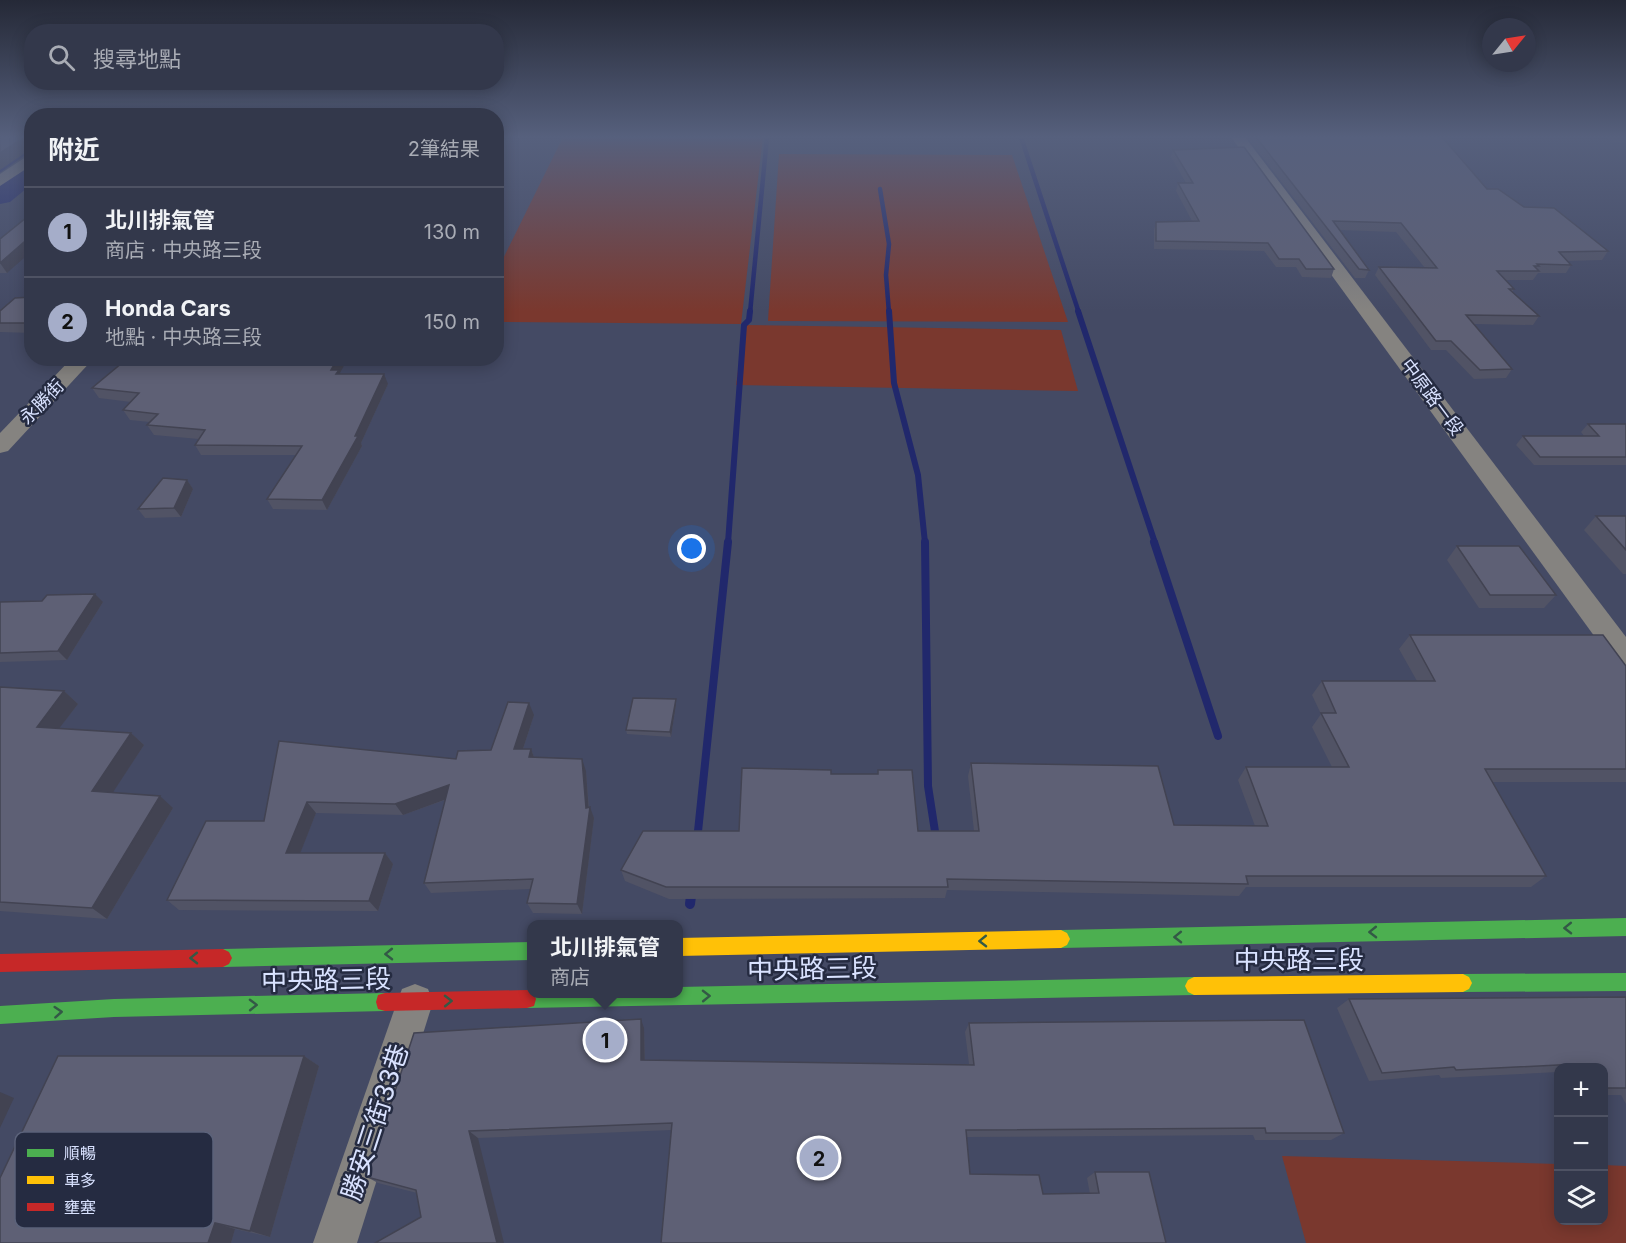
<!DOCTYPE html>
<html lang="zh-TW">
<head>
<meta charset="utf-8">
<style>
	:root { --surface:#33384b; --page:#3e4355; --text:#f1f3f6; --muted:#a9acb5; --line:#4e5263; --accent:#a5adc9 }
	body { margin:0; font-family:Inter,"Noto Sans TC",sans-serif; background:var(--page); color:var(--text) }
	.controls { position:absolute; right:18px; bottom:18px; display:grid; overflow:hidden; border-radius:12px; box-shadow:0 3px 15px #0003 }
	.controls button { width:54px; height:54px; display:grid; place-items:center; padding:0; border:0; border-bottom:2px solid var(--line); background:var(--surface); color:var(--text); font:30px sans-serif }
	.compass { position:absolute; left:1482px; top:18px; width:54px; height:54px; border-radius:50%; background:var(--surface); box-shadow:0 3px 15px #0003; rotate:60deg }
	.you { position:absolute; left:692px; top:549px; width:21px; height:21px; margin:-15px; border:4px solid #fff; border-radius:50%; background:#1a73e8; box-shadow:0 0 0 9px #1a73e833 }
	.badge { display:grid; place-items:center; width:39px; height:39px; border-radius:50%; background:var(--accent); color:#111; font-size:20px; font-weight:700 }
	.pin { position:absolute; translate:-50% -50%; border:3px solid #fff; box-shadow:0 2px 6px #0006 }
	.popup { position:absolute; left:527px; top:920px; width:156px; height:78px; box-sizing:border-box; display:grid; place-content:center; border-radius:12px; background:var(--surface); filter:drop-shadow(0 2px 4px #0005); font-size:20px; white-space:nowrap; color:var(--muted) }
	.popup b { font-size:22px; color:var(--text) }
	.popup::after { content:''; position:absolute; left:50%; top:100%; margin-left:-12px; border:12px solid transparent; border-top-color:var(--surface) }
	.list { margin:0; padding:0; list-style:none }
	h2 { display:flex; justify-content:space-between; align-items:center; height:78px; margin:0; padding:0 24px; font-size:26px }
	h2 small { font-size:20px; font-weight:400; color:var(--muted) }
	.list li { display:grid; grid-template-columns:39px 1fr auto; gap:18px; align-items:center; box-sizing:border-box; height:90px; padding:0 24px; border-top:2px solid var(--line) }
	.list b { display:block; font-size:22px; white-space:nowrap }
	.list p { margin:0; font-size:20px; white-space:nowrap; color:var(--muted) }
	.list em { font-size:20px; font-style:normal; color:var(--muted) }
	.icon { flex:none; width:33px; height:33px; fill:none; stroke:currentColor; stroke-width:2; stroke-linecap:round; stroke-linejoin:round }
	.map { position:relative; flex:none; width:1626px; height:1243px; overflow:hidden }
	.search { position:absolute; background:var(--surface); box-shadow:0 3px 15px #0003; left:24px; top:24px; width:480px; height:66px; display:flex; align-items:center; gap:15px; box-sizing:border-box; padding:0 21px; border-radius:24px; color:var(--muted); font-size:22px }
	.panel { position:absolute; background:var(--surface); box-shadow:0 3px 15px #0003; left:24px; top:108px; width:480px; height:258px; border-radius:24px }
	.map>svg:first-child { display:block }
	.green { fill:#7a382e }
	.lines { fill:none; stroke-linecap:round; stroke-linejoin:round }
	.stream-far3 { stroke:#21286c; stroke-width:4.5 }
	.stream-far2 { stroke:#21286c; stroke-width:6 }
	.stream-far1 { stroke:#21286c; stroke-width:8 }
	.stream { stroke:#21286c; stroke-width:10 }
	.river { fill:#21286c; fill-rule:evenodd }
	.street { fill:#858380; fill-rule:evenodd }
	.fast { fill:#4caf50; fill-rule:evenodd }
	.slow { fill:#ffc107; fill-rule:evenodd }
	.jam { fill:#c62828; fill-rule:evenodd }
	.wall { fill:#515365 }
	.shaded-wall { fill:#424352 }
	.building { fill:#5e6075; stroke:#424352; stroke-width:1.5 }
	.oneway { stroke:#335946 }
	.labels { text-anchor:middle; stroke-width:5; stroke-linejoin:round; paint-order:stroke }
	.far-street-label { font-size:18px; fill:#d9e2ff; stroke:#252b41 }
	.near-street-label { font-size:26px; fill:#d9e2ff; stroke:#252b41 }
	.key { fill:#252b41; stroke:#5b627a; stroke-width:1.5 }
	.key-label { font-size:16px; fill:#d9e2ff }
</style>
</head>
<body>
<div class="map">
<svg width="1626" height="1243" viewBox="0 0 1626 1243">
	<rect width="100%" height="100%" fill="#444a64"/>
	<g class="green">
		<polygon points="563,137 763,137 741,324 497,322 497,271"/>
		<polygon points="779,154 1012,155 1068,322 768,321"/>
		<polygon points="744,325 1061,330 1078,391 736,385"/>
		<polygon points="1282,1156 1558,1164 1558,1220 1604,1220 1604,1165 1626,1166 1626,1243 1306,1243"/>
	</g>
	<g class="lines">
		<g class="stream-far3">
			<polyline points="1021,137 1079,313"/>
			<polyline points="0,170 32,148"/>
			<polyline points="880,189 889,244 886,275 889,313"/>
			<polyline points="750,313 767,137"/>
		</g>
		<g class="stream-far2">
			<polyline points="889,311 894,383 918,475 925,543"/>
			<polyline points="1078,311 1155,543"/>
			<polyline points="728,543 744,325 749,320 750,311"/>
		</g>
		<g class="stream-far1">
			<polyline points="925,542 928,786 936,838"/>
			<polyline points="1154,542 1218,736"/>
			<polyline points="697,841 728,542"/>
		</g>
		<polyline class="stream" points="690,904 692,888"/>
		<polygon class="river" points="32,162 32,184 10,202 0,204 0,182 23,164"/>
		<g class="street">
			<polygon points="1231,137 1245,137 1626,637 1626,669 1616,666"/>
			<polygon points="32,153 32,165 0,186 0,174"/>
			<polygon points="72,358 94,358 8,451 0,453 0,433"/>
			<polygon points="415,984 428,989 433,1002 357,1243 313,1243 397,1002 402,989"/>
		</g>
		<g class="fast">
			<polygon points="1626,918 1626,936 1061,948 1055,945 1052,939 1055,933 1061,930"/>
			<polygon points="532,942 532,960 223,967 217,964 214,958 217,952 223,949"/>
			<polygon points="1626,973 1626,991 1463,992 1457,989 1454,983 1457,977 1463,974"/>
			<polygon points="1194,977 1200,980 1203,986 1200,992 1194,995 527,1008 520,1006 518,999 520,992 532,990 532,994 678,994 678,987"/>
			<polygon points="385,993 392,995 394,1002 392,1009 385,1011 114,1017 0,1024 0,1006 114,999"/>
		</g>
		<g class="slow">
			<polygon points="1061,930 1067,933 1070,939 1067,945 1061,948 678,956 678,938"/>
			<polygon points="1463,974 1469,977 1472,983 1469,989 1463,992 1194,995 1188,992 1185,986 1188,980 1194,977"/>
		</g>
		<g class="jam">
			<polygon points="223,949 229,952 232,958 229,964 223,967 0,972 0,954"/>
			<polygon points="527,990 534,994 536,999 534,1006 527,1008 385,1011 378,1009 376,1002 378,995 385,993"/>
		</g>
	</g>
	<g class="wall">
		<polygon points="1247,137 1451,137 1449,141 1446,141 1487,189 1608,251 1602,260 1567,261 1571,265 1566,273 1538,273 1533,280 1505,280 1514,289 1512,292 1539,316 1533,325 1474,324 1512,369 1506,378 1474,379 1446,350 1431,350 1375,275 1379,267 1425,268 1396,232 1339,230 1369,270 1365,278 1355,278"/>
		<polygon points="1606,137 1626,137 1626,143 1614,143"/>
		<polygon points="1173,150 1334,269 1331,278 1302,277 1296,267 1276,267 1264,251 1154,249 1154,230 1156,222 1192,221 1176,191 1178,183 1186,183 1171,157"/>
		<polygon points="32,213 7,273 0,273 0,239"/>
		<polygon points="32,297 32,333 0,332 0,311"/>
		<polygon points="340,373 340,374 388,384 361,443 362,446 327,510 273,509 267,499 296,455 201,455 195,445 199,439 154,435 147,425 150,422 130,420 123,410 131,402 99,398 92,388"/>
		<polygon points="1588,424 1626,424 1626,465 1534,465 1516,445 1523,436 1584,436 1581,432"/>
		<polygon points="187,480 193,489 181,517 145,518 138,509"/>
		<polygon points="1596,516 1626,516 1626,574 1623,574 1584,530"/>
		<polygon points="1457,546 1556,595 1544,608 1479,608 1447,560"/>
		<polygon points="0,602 103,602 67,660 0,662"/>
		<polygon points="1410,635 1626,666 1626,782 1493,782 1546,876 1531,887 1246,887 1239,896 947,890 945,898 669,899 625,881 621,870 739,831 831,774 877,774 878,770 918,831 974,831 968,776 971,763 1174,825 1255,826 1238,780 1246,767 1332,767 1312,727 1321,714 1312,695 1322,681 1417,681 1399,649"/>
		<polygon points="0,687 64,691 78,704 59,728 131,733 144,745 112,793 173,808 107,919 0,911"/>
		<polygon points="676,699 676,704 671,737 627,734 626,730"/>
		<polygon points="534,715 523,749 531,749 534,757 586,771 589,807 594,818 582,914 533,913 527,903 530,889 431,893 424,883 445,800 403,815 316,813 300,853 385,853 393,864 378,911 179,910 167,900 264,821 279,741 456,759 491,750"/>
		<polygon points="1626,997 1626,1104 1621,1095 1604,1095 1604,1068 1558,1068 1558,1072 1441,1078 1439,1075 1369,1081 1337,1008 1349,999"/>
		<polygon points="969,1023 1344,1133 1331,1140 1255,1140 1253,1135 966,1137 970,1174 1043,1194 1090,1194 1087,1178 1095,1172 1166,1243 672,1130 478,1138 421,1217 417,1193 378,1183 367,1177 644,1028 645,1060 969,1064 965,1032"/>
		<polygon points="304,1056 319,1066 270,1237 235,1229 231,1243 0,1243"/>
	</g>
	<g class="shaded-wall">
		<polygon points="25,137 32,137 32,148 0,170 0,153"/>
		<polygon points="32,235 32,251 7,273 0,263"/>
		<polygon points="338,358 348,358 340,373 343,380 331,370"/>
		<polygon points="384,374 388,384 361,443 362,446 327,510 322,500 355,436"/>
		<polygon points="187,480 193,489 181,517 174,508"/>
		<polygon points="95,594 103,602 67,660 58,651"/>
		<polygon points="64,691 78,704 51,739 37,727"/>
		<polygon points="676,699 676,704 671,737 670,732"/>
		<polygon points="529,703 534,715 519,761 514,749"/>
		<polygon points="131,733 144,745 106,803 92,791"/>
		<polygon points="531,749 535,760 529,757"/>
		<polygon points="582,759 586,771 589,812 590,807 594,818 582,914 577,904 586,808"/>
		<polygon points="449,785 455,796 403,815 395,804"/>
		<polygon points="160,796 173,808 107,919 92,908"/>
		<polygon points="307,802 316,813 296,864 286,853"/>
		<polygon points="385,853 393,864 378,911 369,901"/>
		<polygon points="641,1019 644,1028 645,1069 641,1060"/>
		<polygon points="304,1056 319,1066 270,1237 250,1231"/>
		<polygon points="0,1092 14,1098 0,1128"/>
		<polygon points="469,1131 478,1138 504,1243 497,1243"/>
		<polygon points="215,1223 235,1229 231,1243 208,1243"/>
	</g>
	<g class="building">
		<polygon points="0,137 25,137 0,153"/>
		<polygon points="1256,137 1442,137 1487,189 1498,189 1524,207 1554,208 1608,251 1559,252 1571,265 1537,264 1539,266 1534,266 1539,271 1497,271 1514,289 1509,289 1539,316 1466,315 1512,369 1480,370 1451,341 1436,341 1379,267 1437,268 1401,223 1333,221 1369,270 1359,269"/>
		<polygon points="1244,147 1334,269 1306,269 1299,259 1279,259 1268,243 1156,241 1156,222 1199,221 1178,183 1193,183 1173,150"/>
		<polygon points="28,213 32,213 32,235 0,263 0,239 27,217"/>
		<polygon points="32,297 32,323 0,323 0,311 15,298"/>
		<polygon points="128,358 338,358 331,370 339,370 336,374 384,374 355,436 358,436 322,500 267,499 302,446 195,445 205,430 147,425 158,414 123,410 139,393 92,388"/>
		<polygon points="1588,424 1626,424 1626,457 1540,457 1523,436 1599,436"/>
		<polygon points="163,478 187,480 174,508 138,509"/>
		<polygon points="1596,516 1626,516 1626,550"/>
		<polygon points="1457,546 1519,546 1556,595 1490,595"/>
		<polygon points="95,594 58,651 0,653 0,602 42,601 47,595"/>
		<polygon points="1410,635 1603,635 1626,666 1626,769 1485,769 1546,876 1246,876 1248,884 947,879 948,887 666,887 621,870 643,831 739,831 742,768 831,770 831,774 878,774 878,770 912,770 918,831 979,831 971,763 1158,766 1174,825 1268,826 1246,767 1349,767 1321,713 1336,713 1322,681 1435,681"/>
		<polygon points="0,687 64,691 37,727 131,733 92,791 160,796 92,908 0,902"/>
		<polygon points="633,698 676,699 670,732 626,730"/>
		<polygon points="508,702 529,703 514,749 531,749 529,757 582,759 586,808 590,807 577,904 527,903 533,879 424,883 449,785 395,804 307,802 286,853 385,853 369,901 167,900 206,821 264,821 279,741 456,759 458,751 491,750"/>
		<polygon points="1626,997 1626,1088 1604,1088 1604,1068 1579,1068 1577,1064 1456,1070 1454,1067 1382,1073 1349,999"/>
		<polygon points="641,1019 641,1060 974,1065 969,1023 1304,1020 1344,1133 1266,1133 1265,1128 966,1130 970,1174 1039,1175 1043,1194 1099,1193 1095,1172 1149,1172 1166,1243 661,1243 672,1123 469,1131 497,1243 375,1243 421,1217 416,1190 367,1177 414,1033"/>
		<polygon points="58,1056 304,1056 250,1231 215,1223 208,1243 0,1243 0,1178"/>
	</g>
	<defs><path id="oneway-chevron" d="M-2-3.5L2.5 0L-2 3.5" fill="none" stroke-width="1.6" stroke-linecap="round" stroke-linejoin="round" transform="scale(1.5)"/></defs>
	<g class="oneway">
		<use href="#oneway-chevron" transform="translate(1568 928) rotate(179)"/>
		<use href="#oneway-chevron" transform="translate(1373 932) rotate(179)"/>
		<use href="#oneway-chevron" transform="translate(1178 937) rotate(179)"/>
		<use href="#oneway-chevron" transform="translate(983 941) rotate(179)"/>
		<use href="#oneway-chevron" transform="translate(389 954) rotate(179)"/>
		<use href="#oneway-chevron" transform="translate(194 958) rotate(179)"/>
		<use href="#oneway-chevron" transform="translate(706 996) rotate(-1)"/>
		<use href="#oneway-chevron" transform="translate(448 1001) rotate(-1)"/>
		<use href="#oneway-chevron" transform="translate(253 1005) rotate(-1)"/>
		<use href="#oneway-chevron" transform="translate(58 1012) rotate(-4)"/>
	</g>
	<linearGradient id="sky" x2="0" y2="1"><stop stop-color="#252937"/><stop offset="0.44" stop-color="#56607d"/><stop offset="1" stop-color="#56607d" stop-opacity="0"/></linearGradient>
	<rect width="1626" height="311" fill="url(#sky)"/>
	<g class="labels">
		<g class="far-street-label">
			<text transform="translate(1432 397) rotate(53)" y="6">中原路一段</text>
			<text transform="translate(42 402) rotate(-46)" y="6">永勝街</text>
		</g>
		<g class="near-street-label">
			<text x="1299" y="969">中央路三段</text>
			<text transform="translate(812 969) rotate(-1)" y="9">中央路三段</text>
			<text transform="translate(326 980) rotate(-1)" y="9">中央路三段</text>
			<text transform="translate(375 1122) rotate(-72)" y="9">勝安三街33巷</text>
		</g>
	</g>
	<rect x="15" y="1132" width="198" height="96" rx="9" class="key"/>
	<rect x="27" y="1149" width="27" height="8" fill="#4caf50"/>
	<rect x="27" y="1176" width="27" height="8" fill="#ffc107"/>
	<rect x="27" y="1203" width="27" height="8" fill="#c62828"/>
	<g class="key-label">
		<text x="64" y="1159">順暢</text>
		<text x="64" y="1186">車多</text>
		<text x="64" y="1213">壅塞</text>
	</g>
</svg>
<div class="controls">
<button>+</button>
<button>−</button>
<button><svg class="icon" aria-label="layers" viewBox="0 0 24 24"><path d="M12 4l9 5-9 5-9-5zM3 14l9 5 9-5"/></svg></button>
</div>
<svg class="compass" viewBox="-18 -18 36 36"><path d="M0-13l5 13h-10z" fill="#e53935"/><path d="M0 13l5-13h-10z" fill="#a9acb5"/></svg>
<div class="you"></div>
<div class="pin badge" style="left:605px;top:1040px">1</div>
<div class="popup"><b>北川排氣管</b>商店</div>
<div class="pin badge" style="left:819px;top:1158px">2</div>
<div class="search"><svg class="icon" aria-label="search" viewBox="0 0 24 24"><circle cx="10" cy="10" r="6"/><path d="M15 15l6 6"/></svg>搜尋地點</div>
<section class="panel">
<h2>附近<small>2筆結果</small></h2>
<ul class="list">
<li><span class="badge">1</span><div><b>北川排氣管</b><p>商店 · 中央路三段</p></div><em>130 m</em></li>
<li><span class="badge">2</span><div><b>Honda Cars</b><p>地點 · 中央路三段</p></div><em>150 m</em></li>
</ul>
</section>
</div>
</body>
</html>
